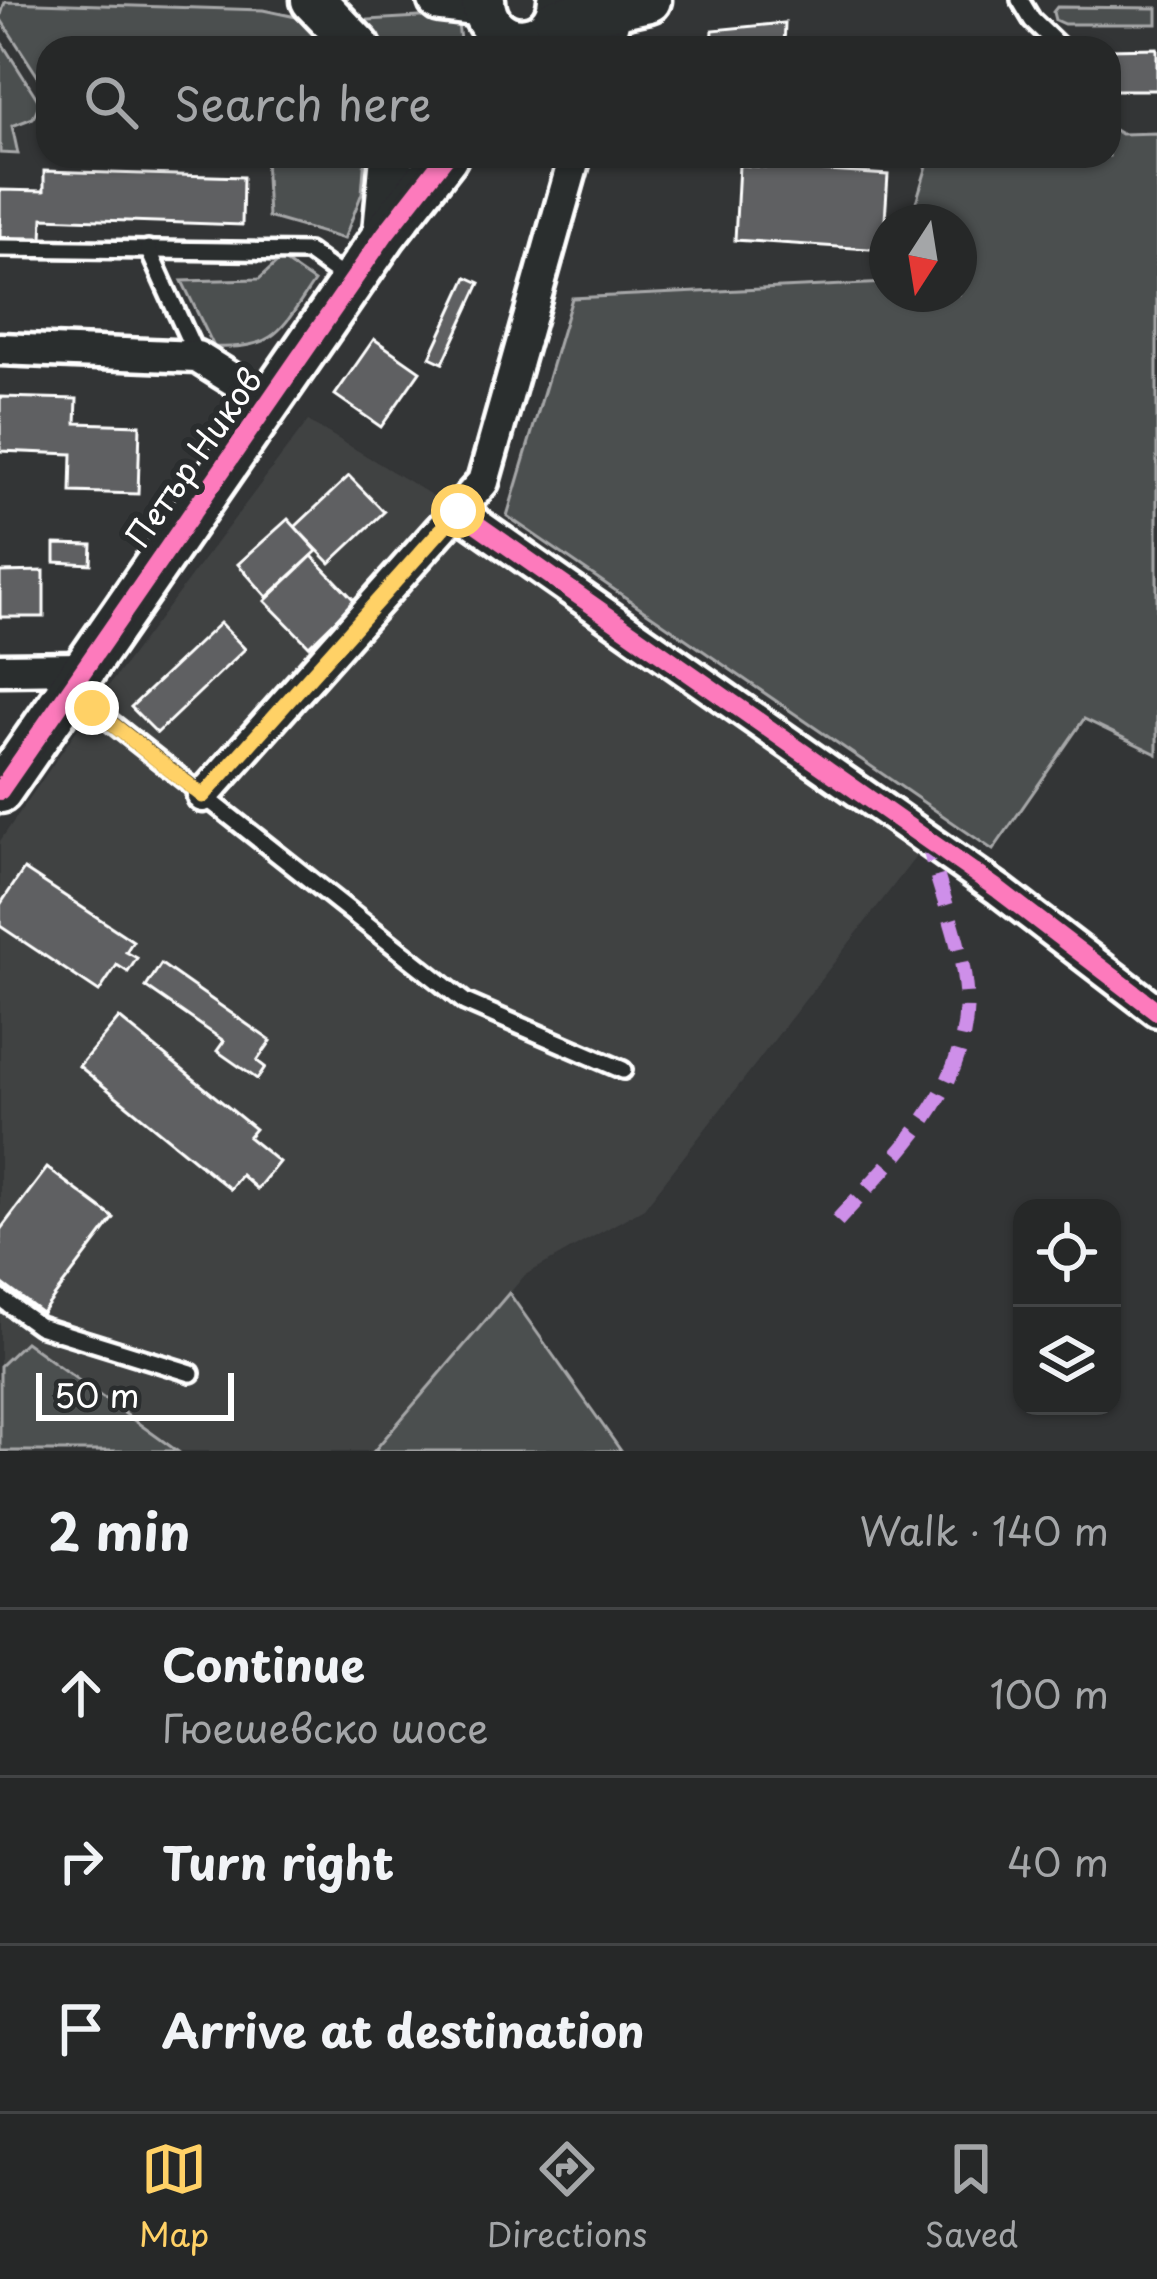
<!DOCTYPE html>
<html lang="en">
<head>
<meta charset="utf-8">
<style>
	:root { --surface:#262828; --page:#323434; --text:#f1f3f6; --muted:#a4a6a8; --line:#424445; --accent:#ffd166 }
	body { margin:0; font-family:"Playpen Sans",sans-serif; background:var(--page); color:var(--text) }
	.controls { position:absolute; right:36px; bottom:36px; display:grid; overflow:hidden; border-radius:24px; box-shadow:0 3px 9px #0004 }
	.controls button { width:108px; height:108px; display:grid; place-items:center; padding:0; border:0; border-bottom:3px solid var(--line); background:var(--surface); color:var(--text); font:60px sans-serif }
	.compass { position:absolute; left:869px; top:204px; width:108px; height:108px; border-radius:50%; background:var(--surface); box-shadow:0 3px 9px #0004; rotate:192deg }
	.scale { position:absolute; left:36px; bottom:30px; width:198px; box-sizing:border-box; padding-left:12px; border:6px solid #fff; border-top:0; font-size:33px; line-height:42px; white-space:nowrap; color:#fff; -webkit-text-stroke:9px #2a2d2e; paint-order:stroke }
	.stop { position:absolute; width:36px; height:36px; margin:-27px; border:9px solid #ffd166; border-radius:50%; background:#fff }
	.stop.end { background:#ffd166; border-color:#fff; box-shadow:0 3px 12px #0008 }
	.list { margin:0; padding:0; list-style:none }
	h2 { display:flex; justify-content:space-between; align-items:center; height:156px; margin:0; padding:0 48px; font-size:51px }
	h2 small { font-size:39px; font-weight:400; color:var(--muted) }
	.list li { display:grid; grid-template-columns:78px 1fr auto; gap:36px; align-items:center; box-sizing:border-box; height:168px; padding:0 48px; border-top:3px solid var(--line) }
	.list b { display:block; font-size:45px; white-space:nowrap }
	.list p { margin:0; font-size:39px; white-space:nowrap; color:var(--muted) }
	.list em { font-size:39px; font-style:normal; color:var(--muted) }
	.icon { flex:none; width:66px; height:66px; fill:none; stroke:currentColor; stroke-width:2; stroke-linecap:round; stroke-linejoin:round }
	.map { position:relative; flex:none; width:1157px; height:1451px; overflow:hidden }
	.search { position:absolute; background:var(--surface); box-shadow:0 3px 9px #0004; left:36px; right:36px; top:36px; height:132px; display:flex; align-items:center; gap:30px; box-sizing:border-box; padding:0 42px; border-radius:36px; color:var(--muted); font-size:45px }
	.sheet { height:660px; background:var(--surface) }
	nav { display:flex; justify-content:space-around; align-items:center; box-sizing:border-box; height:168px; border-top:3px solid var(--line); background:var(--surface); font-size:33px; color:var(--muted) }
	nav a { display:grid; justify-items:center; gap:6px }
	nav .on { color:var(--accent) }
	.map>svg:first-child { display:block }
	.built { fill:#404243 }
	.green { fill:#4c4f50; stroke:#a6a7a8; stroke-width:3 }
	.building { fill:#5f6162; stroke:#fff; stroke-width:3 }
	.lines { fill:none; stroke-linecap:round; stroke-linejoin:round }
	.lane-casing { stroke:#fff; stroke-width:24 }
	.street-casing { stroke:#fff; stroke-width:39 }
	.secondary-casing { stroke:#fff; stroke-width:51 }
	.lane { stroke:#2a2d2e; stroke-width:15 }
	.street { stroke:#2a2d2e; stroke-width:30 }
	.secondary { stroke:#2a2d2e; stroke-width:42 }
	.quiet { stroke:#ce8fe9; stroke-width:15; stroke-dasharray:30 15; stroke-linecap:butt }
	.cycleway-casing { stroke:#2a2d2e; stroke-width:26 }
	.cycleway { stroke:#fd7abc; stroke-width:18 }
	.route { stroke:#ffd166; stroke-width:15 }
	.labels { text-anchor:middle; stroke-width:12; stroke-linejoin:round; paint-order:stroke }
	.street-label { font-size:33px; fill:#fff; stroke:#2a2d2e }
</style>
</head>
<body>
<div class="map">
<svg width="1157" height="1451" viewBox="0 0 1157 1451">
	<rect width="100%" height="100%" fill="#333536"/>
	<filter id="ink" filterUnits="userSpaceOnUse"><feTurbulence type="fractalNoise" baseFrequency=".00833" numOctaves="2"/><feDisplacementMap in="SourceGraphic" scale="24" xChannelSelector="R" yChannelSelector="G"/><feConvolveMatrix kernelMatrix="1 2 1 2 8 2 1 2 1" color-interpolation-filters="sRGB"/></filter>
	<g filter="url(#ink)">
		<polygon class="built" points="308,421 458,511 928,841 644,1208 525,1275 374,1451 177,1451 25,1342 0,1366 0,841 92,708"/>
		<g class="green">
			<polygon points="5,2 263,10 296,17 331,48 48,48 48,92 0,18"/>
			<polygon points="1057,7 1157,8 1157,24 1064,24 1055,20 1053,12"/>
			<polygon points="436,16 458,24 461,48 377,48 351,21"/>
			<polygon points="0,40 40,103 33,118 12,126 18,154 0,153"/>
			<polygon points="1109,127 1121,134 1157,133 1157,754 1084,719 993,850 507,516 572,298 887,283 887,294 959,294 959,222 910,222 930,156 1109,156"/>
			<polygon points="265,156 365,156 362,193 344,239 268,217"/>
			<path d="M 281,259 L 314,282 C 281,330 276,350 214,347 L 182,281 L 259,279 Z"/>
			<polygon points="509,1293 621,1451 374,1451"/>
			<polygon points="25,1342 177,1451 0,1451 0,1366"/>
		</g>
		<g class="building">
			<polygon points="785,23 784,48 712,48 713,30"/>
			<polygon points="1157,48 1157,90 1109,90 1109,49"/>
			<polygon points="739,165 888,175 883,250 735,240"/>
			<polygon points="44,171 243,177 242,225 43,218 42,239 0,238 0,190 44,191"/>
			<polygon points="467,277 480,283 443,363 430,357"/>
			<polygon points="374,339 420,371 381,427 335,395"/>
			<polygon points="0,397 77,399 76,423 140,425 138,494 71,492 72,454 0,451"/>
			<polygon points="349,476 384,512 330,563 295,527"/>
			<polygon points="288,519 317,551 267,597 238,564"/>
			<polygon points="55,544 92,545 91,564 55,562"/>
			<polygon points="312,556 355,601 309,646 265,601"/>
			<polygon points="44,571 44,617 0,617 0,572"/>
			<polygon points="220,623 245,649 157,733 131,707"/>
			<polygon points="24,869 133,941 126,952 137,958 128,972 117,965 99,992 0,926 0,905"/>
			<polygon points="161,964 271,1041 257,1061 265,1067 257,1079 217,1051 224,1041 146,987"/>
			<polygon points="119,1018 255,1129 248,1137 279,1162 257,1189 241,1175 230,1189 79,1066"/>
			<polygon points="47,1168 114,1218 42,1313 0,1282 0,1230"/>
		</g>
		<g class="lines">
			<g class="lane-casing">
				<g id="lane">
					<polyline points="1020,0 1032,20 1061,48"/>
					<polyline points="0,248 308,252 348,281"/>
					<polyline points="148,249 197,357"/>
					<polyline points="70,690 465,1002 623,1070"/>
					<polyline points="0,1298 39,1326 191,1373"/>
				</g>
			</g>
			<g class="street-casing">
				<g id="street">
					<polyline points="606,48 617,8"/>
					<polyline points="0,349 197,357 269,402"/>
					<polyline points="458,511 999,890 1157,1011"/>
					<polyline points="0,669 85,668"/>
					<polyline points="203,796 483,482 575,156"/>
				</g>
			</g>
			<g class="secondary-casing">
				<g id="secondary">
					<polyline points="313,0 359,48"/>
					<polyline points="440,0 482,5"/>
					<path d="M 483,0 C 485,53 557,53 560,0"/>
					<polyline points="556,20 649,0"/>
					<polyline points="385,232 392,156"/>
					<polyline points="0,791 385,234 446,156"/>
				</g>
			</g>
			<use href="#lane" class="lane"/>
			<use href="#street" class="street"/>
			<use href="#secondary" class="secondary"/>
			<path class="quiet" d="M 837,1221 C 898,1153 976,1084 965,985 C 960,935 938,889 928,841"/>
			<g class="cycleway-casing">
				<g id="cycleway">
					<polyline points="458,511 999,890 1157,1011"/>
					<polyline points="0,791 385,234 446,156"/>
				</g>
			</g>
			<use href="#cycleway" class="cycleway"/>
		</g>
	</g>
	<g class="lines" filter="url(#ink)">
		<polyline class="route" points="92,708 203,796 458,511"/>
	</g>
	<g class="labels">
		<g class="street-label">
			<text transform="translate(194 458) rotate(-55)" y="12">Петър Ников</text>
		</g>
	</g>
</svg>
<div class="controls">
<button><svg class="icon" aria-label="locate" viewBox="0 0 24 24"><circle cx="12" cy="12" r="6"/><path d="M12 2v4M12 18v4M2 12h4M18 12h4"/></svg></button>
<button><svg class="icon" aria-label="layers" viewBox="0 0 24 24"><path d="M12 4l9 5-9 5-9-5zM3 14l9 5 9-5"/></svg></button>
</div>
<svg class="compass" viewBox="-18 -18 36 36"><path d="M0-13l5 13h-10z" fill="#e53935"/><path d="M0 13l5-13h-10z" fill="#a4a6a8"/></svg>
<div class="scale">50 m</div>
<div class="stop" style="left:458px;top:511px"></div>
<div class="stop end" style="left:92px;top:708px"></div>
<div class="search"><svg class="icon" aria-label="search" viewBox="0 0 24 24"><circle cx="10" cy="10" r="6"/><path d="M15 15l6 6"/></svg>Search here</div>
</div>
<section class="sheet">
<h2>2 min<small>Walk · 140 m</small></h2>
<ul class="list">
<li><svg class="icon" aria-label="ahead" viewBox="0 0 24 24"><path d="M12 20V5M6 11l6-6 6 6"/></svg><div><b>Continue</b><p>Гюешевско шосе</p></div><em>100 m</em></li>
<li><svg class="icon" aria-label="right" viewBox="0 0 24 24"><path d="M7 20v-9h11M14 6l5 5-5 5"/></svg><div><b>Turn right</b></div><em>40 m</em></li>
<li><svg class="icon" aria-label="arrive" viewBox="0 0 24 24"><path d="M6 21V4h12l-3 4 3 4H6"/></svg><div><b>Arrive at destination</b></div></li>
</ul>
</section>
<nav>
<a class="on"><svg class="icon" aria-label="map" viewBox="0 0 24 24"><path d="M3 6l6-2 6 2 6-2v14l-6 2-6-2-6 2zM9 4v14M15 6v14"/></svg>Map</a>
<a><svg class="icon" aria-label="directions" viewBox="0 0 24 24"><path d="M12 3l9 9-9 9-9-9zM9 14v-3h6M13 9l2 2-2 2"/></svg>Directions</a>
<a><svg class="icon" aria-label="saved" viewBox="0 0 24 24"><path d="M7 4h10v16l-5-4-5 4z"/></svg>Saved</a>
</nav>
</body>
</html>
